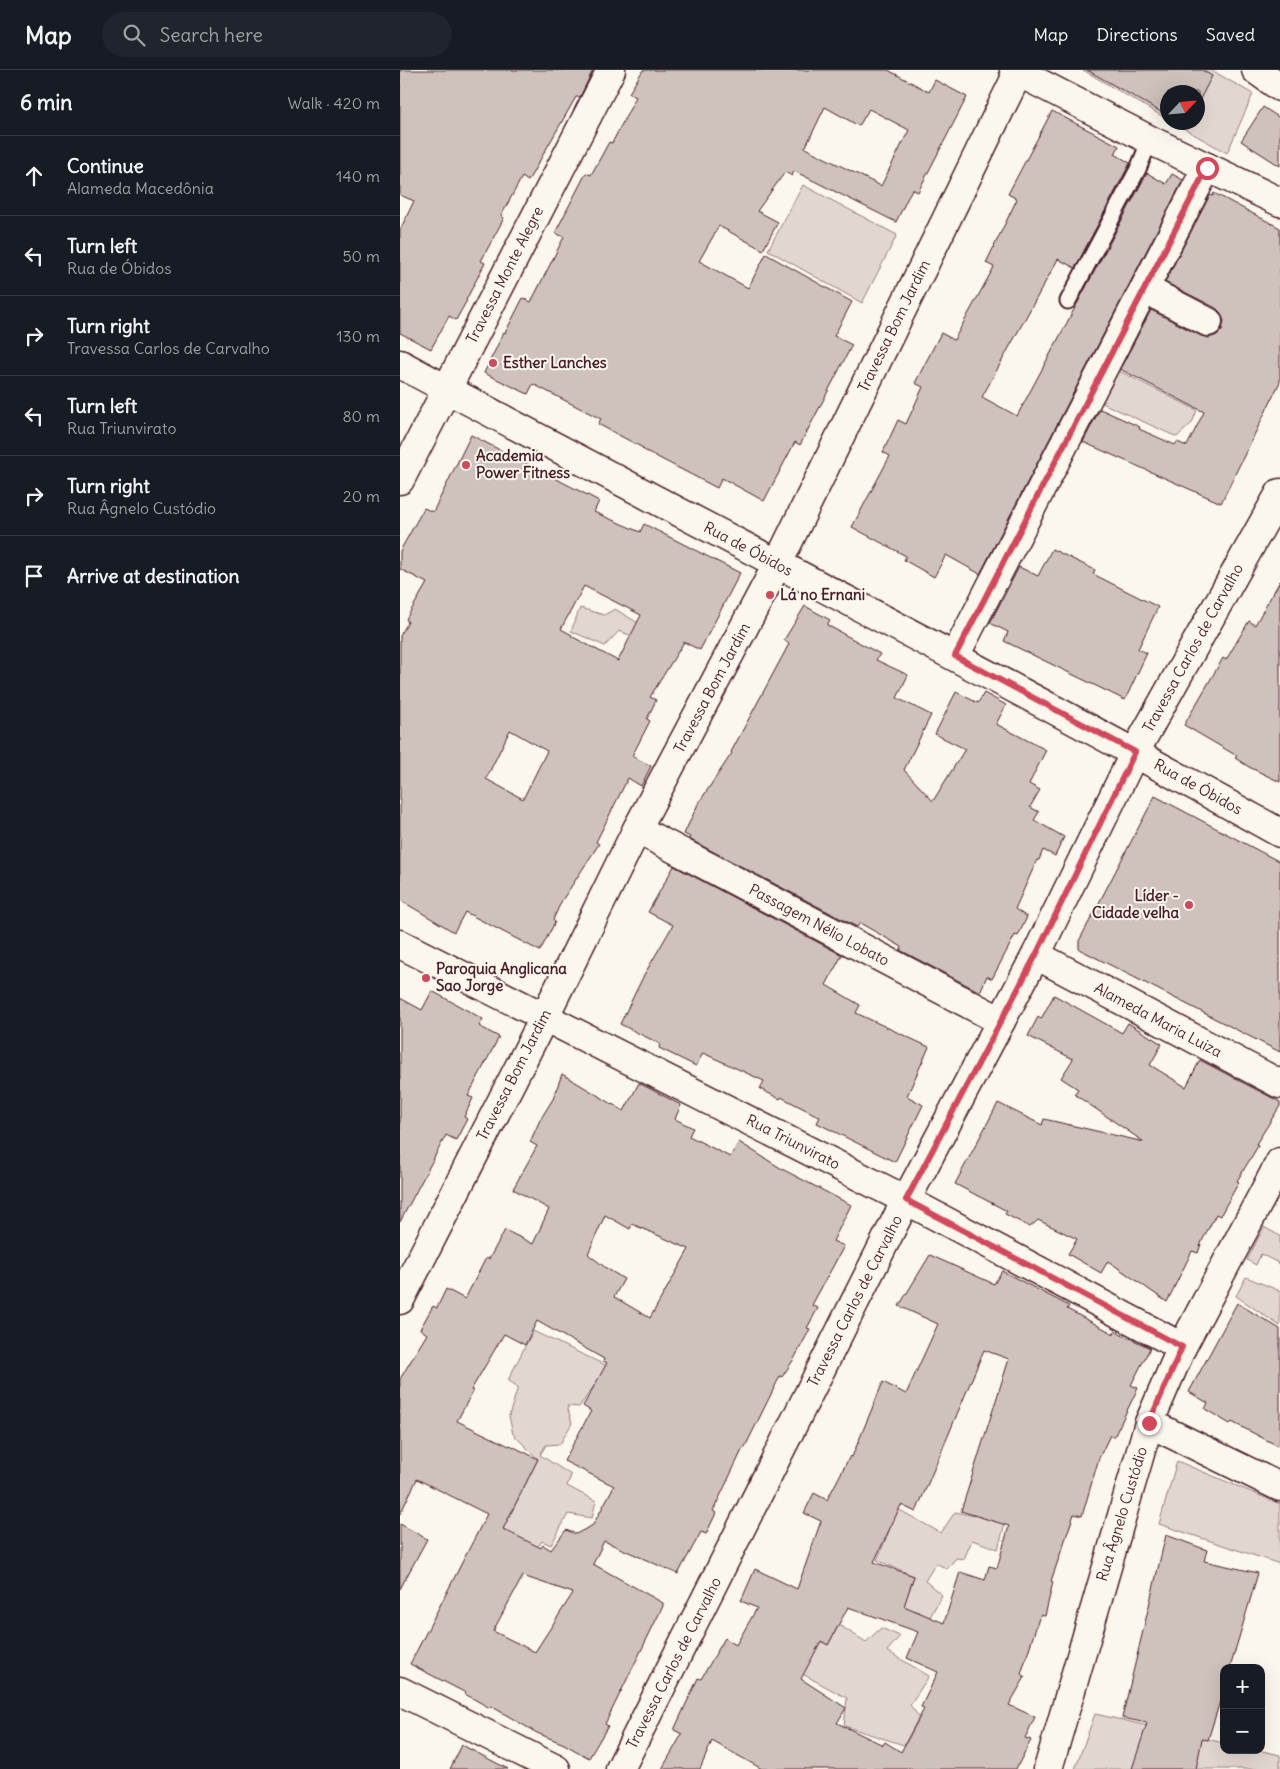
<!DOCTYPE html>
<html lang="en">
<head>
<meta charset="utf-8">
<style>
	:root { --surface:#171b24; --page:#20242c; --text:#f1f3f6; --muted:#9ea1a6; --line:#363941 }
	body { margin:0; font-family:Delius,sans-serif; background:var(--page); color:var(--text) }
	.controls { position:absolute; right:15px; bottom:15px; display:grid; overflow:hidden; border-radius:10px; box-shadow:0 5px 20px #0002 }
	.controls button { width:45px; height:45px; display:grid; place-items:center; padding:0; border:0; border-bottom:1px solid var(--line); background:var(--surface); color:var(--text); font:25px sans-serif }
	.compass { position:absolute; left:760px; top:15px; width:45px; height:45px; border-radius:50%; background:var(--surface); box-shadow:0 5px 20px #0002; rotate:64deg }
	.stop { position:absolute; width:15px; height:15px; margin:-11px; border:4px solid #d1495b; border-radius:50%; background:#fff }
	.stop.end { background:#d1495b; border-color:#fff; box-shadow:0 1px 5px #0008 }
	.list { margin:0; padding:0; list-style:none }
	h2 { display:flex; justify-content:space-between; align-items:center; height:65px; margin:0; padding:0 20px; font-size:21px }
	h2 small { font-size:16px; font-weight:400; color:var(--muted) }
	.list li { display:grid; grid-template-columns:32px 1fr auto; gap:15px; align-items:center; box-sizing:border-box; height:80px; padding:0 20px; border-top:1px solid var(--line) }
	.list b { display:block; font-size:19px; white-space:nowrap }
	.list p { margin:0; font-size:16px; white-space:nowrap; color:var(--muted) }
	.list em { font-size:16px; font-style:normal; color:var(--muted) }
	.icon { flex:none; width:28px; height:28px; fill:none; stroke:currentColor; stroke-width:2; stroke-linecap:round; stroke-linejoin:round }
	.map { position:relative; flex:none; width:880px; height:1699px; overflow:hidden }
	header { display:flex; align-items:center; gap:30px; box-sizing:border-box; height:70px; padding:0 25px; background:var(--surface); border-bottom:1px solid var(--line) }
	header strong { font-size:24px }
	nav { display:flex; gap:28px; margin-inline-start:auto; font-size:18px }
	.search { width:350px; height:45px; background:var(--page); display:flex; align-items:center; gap:12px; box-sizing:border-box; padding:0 18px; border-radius:28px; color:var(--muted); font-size:19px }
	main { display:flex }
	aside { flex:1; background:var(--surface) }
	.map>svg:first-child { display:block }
	.green { fill:#e2d7d0; stroke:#967b7e }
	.building { fill:#cfc2bc; stroke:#4a1f2b; fill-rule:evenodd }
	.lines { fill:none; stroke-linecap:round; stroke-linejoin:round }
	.service-casing { stroke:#4a1f2b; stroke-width:19 }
	.minor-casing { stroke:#4a1f2b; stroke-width:31 }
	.secondary-casing { stroke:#4a1f2b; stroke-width:31 }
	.service { stroke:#fbf7ec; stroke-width:15 }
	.minor { stroke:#fbf7ec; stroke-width:28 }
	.secondary { stroke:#fbf7ec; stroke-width:28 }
	.route { stroke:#d1495b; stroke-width:6 }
	.poi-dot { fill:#d1495b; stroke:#fbf7ec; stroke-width:2 }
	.labels { text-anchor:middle; stroke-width:4; stroke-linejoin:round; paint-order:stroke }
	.street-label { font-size:15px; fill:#4a1f2b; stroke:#fbf7ec }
	.poi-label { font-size:15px; font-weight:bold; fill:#4a1f2b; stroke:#fbf7ec; text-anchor:start }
</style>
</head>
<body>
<header>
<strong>Map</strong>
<div class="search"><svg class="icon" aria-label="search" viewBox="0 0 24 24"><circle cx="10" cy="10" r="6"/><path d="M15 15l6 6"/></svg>Search here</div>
<nav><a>Map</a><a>Directions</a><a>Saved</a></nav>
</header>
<main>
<aside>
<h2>6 min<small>Walk · 420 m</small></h2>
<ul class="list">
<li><svg class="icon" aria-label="ahead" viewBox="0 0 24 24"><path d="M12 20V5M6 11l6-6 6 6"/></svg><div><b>Continue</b><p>Alameda Macedônia</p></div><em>140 m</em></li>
<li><svg class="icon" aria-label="left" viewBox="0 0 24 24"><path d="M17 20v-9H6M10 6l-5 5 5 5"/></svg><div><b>Turn left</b><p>Rua de Óbidos</p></div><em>50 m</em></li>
<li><svg class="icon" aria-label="right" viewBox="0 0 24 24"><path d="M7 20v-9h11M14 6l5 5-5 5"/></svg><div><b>Turn right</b><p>Travessa Carlos de Carvalho</p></div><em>130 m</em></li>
<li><svg class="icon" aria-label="left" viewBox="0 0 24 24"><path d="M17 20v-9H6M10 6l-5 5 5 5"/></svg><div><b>Turn left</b><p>Rua Triunvirato</p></div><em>80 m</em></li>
<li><svg class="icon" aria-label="right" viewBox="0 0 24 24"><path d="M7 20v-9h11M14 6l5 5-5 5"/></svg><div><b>Turn right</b><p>Rua Âgnelo Custódio</p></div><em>20 m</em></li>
<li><svg class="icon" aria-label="arrive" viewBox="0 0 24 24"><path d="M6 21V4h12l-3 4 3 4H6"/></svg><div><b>Arrive at destination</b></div></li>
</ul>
</aside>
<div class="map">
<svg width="880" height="1699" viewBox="0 0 880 1699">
	<rect width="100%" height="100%" fill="#fbf7ec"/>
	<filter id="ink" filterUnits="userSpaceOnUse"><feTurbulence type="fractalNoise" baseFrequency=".02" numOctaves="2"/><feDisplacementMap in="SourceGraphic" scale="10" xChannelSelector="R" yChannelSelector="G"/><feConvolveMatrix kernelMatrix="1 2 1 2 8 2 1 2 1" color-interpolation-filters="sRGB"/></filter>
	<g filter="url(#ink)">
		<g class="green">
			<polygon points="683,0 811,0 853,24 827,83 774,53 798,52 798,22 768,22 767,49"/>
			<polygon points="403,115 497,165 462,233 368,180"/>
			<polygon points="715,299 797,340 792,353 777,367 700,332"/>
			<polygon points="180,538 204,545 215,539 248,559 243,570 219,561 205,576 171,561"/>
			<polygon points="864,1157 880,1166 880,1194 861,1184 856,1195 847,1190"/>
			<polygon points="846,1207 880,1221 880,1256 836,1226"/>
			<polygon points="133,1261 256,1319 248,1340 197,1312 179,1337 167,1336 172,1353 160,1374 146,1375 140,1385 171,1405 167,1416 196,1431 192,1448 168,1444 151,1475 142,1471 133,1484 106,1483 115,1465 103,1459 138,1389 113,1364 109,1346 118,1317 108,1310"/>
			<polygon points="777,1391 880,1434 880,1494 759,1454"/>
			<polygon points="583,1421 610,1435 598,1479 572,1470 564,1489 556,1488 547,1499 536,1493 525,1511 542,1525 530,1547 501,1543 514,1506 477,1490 489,1461 487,1433 541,1463 555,1442 575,1446"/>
			<polygon points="439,1555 466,1572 481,1558 500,1566 487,1581 529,1606 510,1635 519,1647 504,1675 444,1656 447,1628 382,1593 416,1569 428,1575"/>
			<polygon points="695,1644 824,1673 824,1680 858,1680 880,1685 880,1699 675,1699"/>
		</g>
		<g class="building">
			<polygon points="0,0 193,0 180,27 176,27 128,111 122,107 101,146 104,148 81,191 85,193 66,230 67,230 56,250 49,246 31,279 0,263 0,160 14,131 0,125"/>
			<path d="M 243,0 L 488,0 L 529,22 L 535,10 L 567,27 L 518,122 L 512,119 L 496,152 L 394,101 L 392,106 L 385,102 L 357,141 L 378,152 L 363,180 L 319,156 L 299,191 L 348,218 L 366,184 L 452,232 L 434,266 L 452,275 L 400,375 L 395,372 L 364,431 L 322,408 L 317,418 L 242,379 L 243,378 L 198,354 L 201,349 L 133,314 L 128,324 L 84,303 L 104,262 L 105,263 L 123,228 L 131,232 L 164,167 L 155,163 L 186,103 L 191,105 L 209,72 L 212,73 L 236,27 L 229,23 ZM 425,37 L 459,56 L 469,39 L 509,60 L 481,116 L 405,78 Z"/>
			<polygon points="687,0 802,0 812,6 798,33 798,22 768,22 768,46"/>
			<polygon points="863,37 880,48 880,96 841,71"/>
			<polygon points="652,41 719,76 715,84 730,93 675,198 658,189 582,327 617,346 747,103 766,114 772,104 783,110 580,504 546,485 534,507 504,490 506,486 452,457 490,386 483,382 498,350 506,354 523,317 515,313 541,263 554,270 594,197 586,193 617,129 608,124"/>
			<polygon points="814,123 880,158 880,312 821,433 683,372 700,339 740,357 739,359 775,375 777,372 787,376 804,342 720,299 751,240 801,266 809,268 817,265 822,260 824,251 821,243 816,238 765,212 810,125 813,126"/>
			<path d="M 71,365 L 199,431 L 194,442 L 240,462 L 244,454 L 340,503 L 300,580 L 284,572 L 250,627 L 256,630 L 247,649 L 250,651 L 232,686 L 251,696 L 241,716 L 228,708 L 196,772 L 199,774 L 161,832 L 153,850 L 155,852 L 140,881 L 65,842 L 54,862 L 0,830 L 0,566 L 8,552 L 6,549 L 27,513 L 0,499 L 0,481 L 24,438 L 33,442 ZM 184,516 L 241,545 L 218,591 L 171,566 L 172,565 L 161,559 ZM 110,660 L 147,681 L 123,729 L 86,709 Z"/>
			<polygon points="652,479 695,500 693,504 758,537 738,579 747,583 725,630 604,571 608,562 590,553 619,497 638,506"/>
			<polygon points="880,511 880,712 849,697 835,688 837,686 784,655 823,588 826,590 849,551 855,555"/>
			<polygon points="405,536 430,550 427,555 480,584 476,590 508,605 497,628 531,645 504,700 533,731 565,679 535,664 556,622 578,633 584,623 606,635 596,654 646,680 629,714 640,720 630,737 639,742 634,750 664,767 655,786 643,780 639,790 637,790 615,839 627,847 618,866 615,865 592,909 587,906 580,922 500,880 502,877 460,853 457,857 289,769 290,767 284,764 298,734 332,683 331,682 389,574 384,570"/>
			<polygon points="755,726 880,792 880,982 679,879 679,871"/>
			<polygon points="274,796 442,885 426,915 460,935 456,943 529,977 507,1026 523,1035 495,1092 417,1053 420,1047 381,1027 380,1029 360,1019 364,1011 303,983 296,996 259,978 260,974 220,954 244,905 273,855 248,842"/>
			<polygon points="32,921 83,949 79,956 99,967 68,1026 73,1028 64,1047 67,1049 56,1070 46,1065 0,1152 0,928 22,940"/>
			<polygon points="654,925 722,963 728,953 762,974 750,995 786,1017 800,990 880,1032 880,1036 856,1074 858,1076 837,1111 839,1112 820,1146 816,1144 802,1171 798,1183 792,1181 767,1232 708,1191 701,1203 668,1184 677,1169 638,1150 630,1157 605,1144 607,1141 555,1114 598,1033 642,1055 644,1049 744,1072 674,1024 678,1019 661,1008 673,989 628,966 638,947 641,949"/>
			<path d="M 162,1004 L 224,1041 L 239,1013 L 281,1035 L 275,1049 L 293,1058 L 289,1066 L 330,1087 L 339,1072 L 382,1099 L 451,1135 L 433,1171 L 444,1176 L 412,1235 L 418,1238 L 407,1258 L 410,1259 L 394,1289 L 382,1307 L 380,1306 L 344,1379 L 343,1378 L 313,1441 L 316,1443 L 306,1464 L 301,1462 L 278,1504 L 204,1471 L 193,1494 L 263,1533 L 263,1536 L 205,1654 L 208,1656 L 189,1688 L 164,1674 L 137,1663 L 91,1636 L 90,1638 L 65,1624 L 66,1623 L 10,1594 L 87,1444 L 17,1409 L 0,1444 L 0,1309 L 27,1264 L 20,1259 L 33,1236 L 37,1238 L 46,1219 L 65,1229 L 86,1188 L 89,1189 L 105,1160 L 133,1174 L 149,1139 L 113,1119 L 137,1076 L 130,1072 L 140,1050 L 153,1029 ZM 205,1145 L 230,1159 L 232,1154 L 289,1179 L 250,1248 L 214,1227 L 224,1209 L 206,1198 L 188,1184 ZM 137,1251 L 204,1289 L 203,1291 L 207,1293 L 183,1336 L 191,1341 L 164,1391 L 214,1416 L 193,1455 L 176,1464 L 166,1460 L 151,1480 L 143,1475 L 141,1478 L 103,1459 L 138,1389 L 110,1375 L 109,1376 L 57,1351 L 73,1321 L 71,1320 L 104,1264 L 125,1275 ZM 123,1506 L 173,1523 L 135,1582 L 93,1561 Z"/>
			<path d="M 530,1185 L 594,1214 L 602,1201 L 669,1236 L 667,1239 L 714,1264 L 715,1261 L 750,1278 L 731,1315 L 738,1318 L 714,1367 L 710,1365 L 699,1388 L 682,1446 L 674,1444 L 651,1511 L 653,1512 L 645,1546 L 640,1545 L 621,1604 L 625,1607 L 609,1635 L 635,1647 L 625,1668 L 631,1670 L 616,1699 L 362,1699 L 312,1671 L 300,1699 L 262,1699 L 282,1664 L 274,1660 L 298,1608 L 301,1609 L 325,1568 L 336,1575 L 357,1538 L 341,1531 L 355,1499 L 397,1519 L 421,1451 L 404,1443 L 414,1423 L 427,1430 L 450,1386 L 452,1387 L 483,1312 L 506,1324 L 538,1254 L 499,1236 ZM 584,1280 L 609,1289 L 561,1441 L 609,1456 L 597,1498 L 589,1496 L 585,1510 L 560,1502 L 544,1553 L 504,1536 L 514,1506 L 474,1492 L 501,1435 L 516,1442 ZM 448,1537 L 518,1562 L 507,1588 L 538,1602 L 521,1637 L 524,1639 L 501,1682 L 485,1672 L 483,1675 L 437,1653 L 446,1638 L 401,1609 L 421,1571 L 428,1575 Z"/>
			<polygon points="837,1233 880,1259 880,1377 832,1352 830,1354 805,1339 808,1333 789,1322"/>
			<polygon points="0,1454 27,1469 0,1519"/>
			<polygon points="766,1465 807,1480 804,1491 858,1503 830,1598 824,1598 824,1618 808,1670 802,1669 796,1699 732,1699 747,1653 722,1648"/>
			<polygon points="62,1675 108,1699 50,1699"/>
		</g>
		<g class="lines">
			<g class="service-casing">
				<polyline id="service" points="668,231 738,99 750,70"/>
			</g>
			<g class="minor-casing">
				<g id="minor">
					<polyline points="614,0 750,70 880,132"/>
					<polyline points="745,219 808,252"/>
					<path d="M 0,294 C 293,452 590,601 880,763"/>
					<polyline points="0,410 211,0"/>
					<polyline points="555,586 807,97"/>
					<polyline points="237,759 601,951"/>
					<polyline points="0,874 506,1130 782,1277"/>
					<polyline points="636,885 880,1014"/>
					<polyline points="0,1230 145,946 237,759 377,495 618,3"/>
					<polyline points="749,1353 880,1417"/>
					<polyline points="0,1621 156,1699"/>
					<polyline points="220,1699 506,1130 636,885 735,682 880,423"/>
					<polyline points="648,1699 749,1353 782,1277 880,1092"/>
				</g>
			</g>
			<g class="secondary-casing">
				<polyline id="secondary" points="856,0 880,17"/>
			</g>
			<use href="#service" class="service"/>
			<use href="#minor" class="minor"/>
			<use href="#secondary" class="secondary"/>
		</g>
	</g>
	<g class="lines" filter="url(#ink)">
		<polyline class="route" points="749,1353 782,1277 506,1130 636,885 735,682 555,586 807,98"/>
	</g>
	<g class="poi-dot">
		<circle cx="93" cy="293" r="5"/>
		<circle cx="66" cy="395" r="5"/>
		<circle cx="370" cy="525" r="5"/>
		<circle cx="789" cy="835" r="5"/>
		<circle cx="26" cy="908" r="5"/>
	</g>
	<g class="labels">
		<g class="street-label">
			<text transform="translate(105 205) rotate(-63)" y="5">Travessa Monte Alegre</text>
			<text transform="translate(494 256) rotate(-64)" y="5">Travessa Bom Jardim</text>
			<text transform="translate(348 479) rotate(28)" y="5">Rua de Óbidos</text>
			<text transform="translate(793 578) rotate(-61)" y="5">Travessa Carlos de Carvalho</text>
			<text transform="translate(312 618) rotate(-62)" y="5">Travessa Bom Jardim</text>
			<text transform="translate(798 717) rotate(29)" y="5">Rua de Óbidos</text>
			<text transform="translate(419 855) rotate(28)" y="5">Passagem Nélio Lobato</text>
			<text transform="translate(758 950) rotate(28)" y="5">Alameda Maria Luiza</text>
			<text transform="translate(114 1005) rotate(-63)" y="5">Travessa Bom Jardim</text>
			<text transform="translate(393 1072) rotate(27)" y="5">Rua Triunvirato</text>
			<text transform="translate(455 1231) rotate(-63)" y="5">Travessa Carlos de Carvalho</text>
			<text transform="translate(722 1444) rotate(-73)" y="5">Rua Âgnelo Custódio</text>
			<text transform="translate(274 1593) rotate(-63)" y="5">Travessa Carlos de Carvalho</text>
		</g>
		<g class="poi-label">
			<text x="103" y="298">Esther Lanches</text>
			<text x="76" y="391">Academia<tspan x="76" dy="17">Power Fitness</tspan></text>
			<text x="380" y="530">Lá no Ernani</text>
			<text x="779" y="831" text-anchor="end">Líder -<tspan x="779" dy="17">Cidade velha</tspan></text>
			<text x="36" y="904">Paroquia Anglicana<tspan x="36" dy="17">Sao Jorge</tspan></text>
		</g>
	</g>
</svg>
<div class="controls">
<button>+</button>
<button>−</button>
</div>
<svg class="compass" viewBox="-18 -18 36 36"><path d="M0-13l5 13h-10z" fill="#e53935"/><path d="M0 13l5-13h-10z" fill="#9ea1a6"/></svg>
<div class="stop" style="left:807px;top:98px"></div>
<div class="stop end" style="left:749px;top:1353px"></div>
</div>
</main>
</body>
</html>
